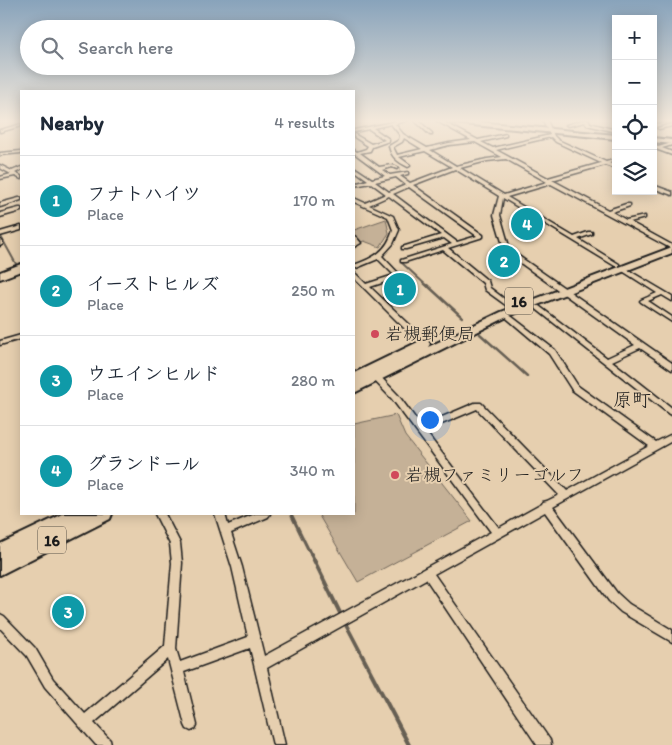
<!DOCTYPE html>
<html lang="en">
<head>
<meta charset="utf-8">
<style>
	:root { --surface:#fff; --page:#f2f2f3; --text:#1f2937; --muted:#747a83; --line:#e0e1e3; --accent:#db2777 }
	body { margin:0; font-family:Itim,"Klee One",sans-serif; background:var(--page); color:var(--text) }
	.controls { position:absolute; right:15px; top:15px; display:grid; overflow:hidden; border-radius:0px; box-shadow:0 2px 12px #0003 }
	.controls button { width:45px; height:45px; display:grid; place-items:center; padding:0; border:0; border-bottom:1px solid var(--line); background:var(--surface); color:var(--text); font:25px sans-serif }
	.you { position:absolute; left:429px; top:419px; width:18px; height:18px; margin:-12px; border:4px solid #fff; border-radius:50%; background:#1a73e8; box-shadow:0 0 0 8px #1a73e833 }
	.badge { display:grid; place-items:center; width:32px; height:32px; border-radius:50%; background:var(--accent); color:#fff; font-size:16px; font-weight:700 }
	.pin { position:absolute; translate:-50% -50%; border:2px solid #fff; box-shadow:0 1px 5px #0006 }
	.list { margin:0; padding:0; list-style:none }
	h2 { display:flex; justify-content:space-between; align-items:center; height:65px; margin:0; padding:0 20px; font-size:21px }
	h2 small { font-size:16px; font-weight:400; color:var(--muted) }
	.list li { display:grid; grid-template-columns:32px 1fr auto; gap:15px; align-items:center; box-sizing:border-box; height:90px; padding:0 20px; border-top:1px solid var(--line) }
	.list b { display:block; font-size:19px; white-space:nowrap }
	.list p { margin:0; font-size:16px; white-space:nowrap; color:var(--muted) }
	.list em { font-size:16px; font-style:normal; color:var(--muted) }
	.icon { flex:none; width:28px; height:28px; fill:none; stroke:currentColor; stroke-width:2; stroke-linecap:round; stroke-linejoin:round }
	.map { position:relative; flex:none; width:672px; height:745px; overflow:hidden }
	.search { position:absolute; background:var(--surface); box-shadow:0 2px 12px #0003; left:20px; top:20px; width:335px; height:55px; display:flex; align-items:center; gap:12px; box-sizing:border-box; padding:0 18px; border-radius:28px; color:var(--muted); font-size:19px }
	.panel { position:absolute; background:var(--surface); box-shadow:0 2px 12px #0003; left:20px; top:90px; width:335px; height:425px; border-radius:0px }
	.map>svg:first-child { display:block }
	.green { fill:#c5b197; stroke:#70665a }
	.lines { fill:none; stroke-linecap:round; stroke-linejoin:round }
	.stream-far3 { stroke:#665e53; stroke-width:2 }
	.stream-far2 { stroke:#665e53; stroke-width:2.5 }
	.stream-far1 { stroke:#665e53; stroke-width:3 }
	.stream { stroke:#665e53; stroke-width:4 }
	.minor-casing { stroke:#1c1c1c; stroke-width:3 }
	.major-casing { stroke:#1c1c1c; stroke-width:4 }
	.highway-casing { stroke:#1c1c1c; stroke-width:4 }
	.minor { fill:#e6cfaf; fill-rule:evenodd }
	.major { fill:#e6cfaf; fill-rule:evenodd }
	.highway { fill:#e6cfaf; fill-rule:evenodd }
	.poi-dot { fill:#d1495b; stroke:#e6cfaf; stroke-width:2 }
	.labels { text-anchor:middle; stroke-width:4; stroke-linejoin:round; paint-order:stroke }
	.shield { fill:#e6cfaf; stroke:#595248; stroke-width:1 }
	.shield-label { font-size:16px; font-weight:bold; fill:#1c1c1c }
	.poi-label { font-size:18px; fill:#1c1c1c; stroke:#e6cfaf; text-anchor:start }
	.neighbourhood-label { font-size:19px; fill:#1c1c1c; stroke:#e6cfaf }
</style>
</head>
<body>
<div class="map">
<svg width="672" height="745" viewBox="0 0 672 745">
	<rect width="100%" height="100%" fill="#e6cfaf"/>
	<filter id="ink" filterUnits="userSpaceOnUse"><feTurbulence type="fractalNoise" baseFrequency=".02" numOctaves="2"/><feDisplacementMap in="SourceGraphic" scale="10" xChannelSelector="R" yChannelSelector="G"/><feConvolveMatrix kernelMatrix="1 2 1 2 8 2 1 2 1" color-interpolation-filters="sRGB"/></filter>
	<g filter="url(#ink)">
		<g class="green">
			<polygon points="386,219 389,233 380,247 364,241 361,242 354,235 354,230"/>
			<polygon points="396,415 405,436 472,521 358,582 318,514 354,514 354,424"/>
		</g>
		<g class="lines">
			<g class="stream-far3">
				<polyline points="0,235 21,273"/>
				<polyline points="402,263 428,287"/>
			</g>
			<g class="stream-far2">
				<polyline points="427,285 462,317"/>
				<polyline points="480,334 527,376"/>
			</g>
			<polyline class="stream-far1" points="291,514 311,555"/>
			<g class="stream">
				<polyline points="311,554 341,615"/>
				<polyline points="345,623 409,745"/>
			</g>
			<g class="minor-casing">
				<g id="minor">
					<path d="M 402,120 L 409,120 L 395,124 L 403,134 L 427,148 L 449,143 L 471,140 L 435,120 L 440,120 L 478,140 L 506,134 L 506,136 L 481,142 L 493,148 L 550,135 L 543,120 L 547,120 L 554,136 L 558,140 L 606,162 L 616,159 L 616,161 L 609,163 L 616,166 L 616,169 L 605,165 L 552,180 L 608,210 L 626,204 L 630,204 L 630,206 L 612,212 L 626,220 L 645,216 L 645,218 L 630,222 L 672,245 L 672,249 L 551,184 L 507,197 L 574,237 L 588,232 L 592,232 L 592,234 L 578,239 L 619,264 L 619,266 L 615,266 L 503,198 L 500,215 L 510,250 L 672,363 L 672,370 L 640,348 L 612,361 L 672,408 L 672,415 L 669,414 L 535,308 L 534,307 L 535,306 L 539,306 L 607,358 L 635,345 L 505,252 L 494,215 L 499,196 L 455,169 L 413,185 L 483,235 L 483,237 L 448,248 L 488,281 L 490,288 L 511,304 L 512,305 L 511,306 L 507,306 L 485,290 L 483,283 L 443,250 L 405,262 L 401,262 L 401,260 L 452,244 L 444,238 L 406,249 L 402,249 L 402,247 L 441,235 L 389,196 L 369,205 L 393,216 L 399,230 L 393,244 L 382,256 L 401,276 L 400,277 L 370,287 L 428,342 L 429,344 L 428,346 L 422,346 L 354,278 L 354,273 L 356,274 L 366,284 L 394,275 L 378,259 L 354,269 L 354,265 C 374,258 387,251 393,230 L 388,217 L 354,202 L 354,198 L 365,203 L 386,194 L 371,183 L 354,186 L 354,184 L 368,180 L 354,170 L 354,167 L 372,179 L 385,176 L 354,153 L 354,150 L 357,152 L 366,149 L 368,146 L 354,137 L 354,134 L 371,144 L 385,140 L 369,129 L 354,132 L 354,130 ZM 391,124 L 400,135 L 399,140 L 389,146 C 391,157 398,162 408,167 L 410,166 L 410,165 L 399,157 L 425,151 L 452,167 L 410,183 L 400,176 L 408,174 L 408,172 L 390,175 L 382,170 L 392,167 L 397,169 L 399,168 C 393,163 387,166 379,167 L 360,153 L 370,151 L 372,147 L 389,141 L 389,139 L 373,128 ZM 551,137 L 556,142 L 601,163 L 548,178 L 496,150 ZM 404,138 L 422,149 L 397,155 L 393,147 L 402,142 ZM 475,142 L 502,157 L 487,159 L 456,166 L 430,150 L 449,145 ZM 506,159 L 547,182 L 504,195 L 460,168 L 487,161 ZM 396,177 L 406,185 L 389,192 L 375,182 ZM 409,187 L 477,236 L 457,242 L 393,194 Z"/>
					<polygon points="414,120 418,120 432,133 432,135 430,135"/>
					<polygon points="583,120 589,120 590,123 616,130 616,132 587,125 585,122 568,126 566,125"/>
					<rect x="653" y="120" width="19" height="2"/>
					<polygon points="21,124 21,126 0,132 0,130"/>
					<polygon points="672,124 672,126 659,129 657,128"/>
					<polygon points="672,143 672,145 662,148 672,152 672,155 653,148 653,145 658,147"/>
					<polygon points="21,151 21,153 0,155 0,153"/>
					<polygon points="0,165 12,171 21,167 21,170 15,173 21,176 21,179 15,176 0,179 0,177 11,174 0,168"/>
					<polygon points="653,185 672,192 672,195 653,188"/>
					<polygon points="19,198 21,198 21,200 0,207 0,203"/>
					<polygon points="19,208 21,208 21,211 0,217 0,213"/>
					<polygon points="21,226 21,230 0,236 0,232"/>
					<polygon points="354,236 356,237 361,243 354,247"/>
					<polygon points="0,240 2,241 3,244 0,246"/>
					<polygon points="623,267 672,296 672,301 662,295 648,301 672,317 672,322 641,302 640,301 641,300 657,293 621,270 620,269"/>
					<path d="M 505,312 L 507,313 L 555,350 L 578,386 L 656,442 L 672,434 L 672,441 L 553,507 L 617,593 L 629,604 L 672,630 L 672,642 L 621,612 L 609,601 L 545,512 L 434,574 L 550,740 L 551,745 L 537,745 L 426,579 L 267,668 L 285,745 L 273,745 L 250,648 L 184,672 L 197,725 L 195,729 L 191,731 L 187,729 L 185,725 L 168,659 L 94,723 L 110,740 L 111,745 L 96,745 L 45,687 L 27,656 L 0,628 L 0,614 L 4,616 L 35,648 L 53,679 L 85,714 L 165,646 L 172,563 L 170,544 L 155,514 L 165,514 L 180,543 L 182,563 L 176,649 L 180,662 L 248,637 L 232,567 L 215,514 L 225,514 L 228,525 L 255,514 L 270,514 L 268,517 L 231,533 L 242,567 L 264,656 L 491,532 L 392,399 L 369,375 L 368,373 L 369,371 L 375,371 L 398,395 L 421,426 L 475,403 L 481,403 L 567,491 L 649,446 L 572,390 L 549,354 L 503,315 L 502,314 ZM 477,409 L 559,495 L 547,501 L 543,502 L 542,504 L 499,528 L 425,431 Z"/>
					<polygon points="21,335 21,339 0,345 0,341"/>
				</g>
			</g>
			<g class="major-casing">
				<g id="major">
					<polygon points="440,120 458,120 616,135 616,139 443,122"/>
					<polygon points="653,138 672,140 672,144 653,142"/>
				</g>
			</g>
			<g class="highway-casing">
				<g id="highway">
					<polygon points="672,247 672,253 509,316 354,393 354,373 420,341 428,341 430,344 428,347 501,312"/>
					<polygon points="21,264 21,271 0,279 0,272"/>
					<polygon points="63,514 112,514 110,519 0,575 0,544"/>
				</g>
			</g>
			<use href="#minor" class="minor"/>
			<use href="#major" class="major"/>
			<use href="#highway" class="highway"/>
		</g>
	</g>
	<linearGradient id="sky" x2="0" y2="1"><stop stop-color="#88a3bb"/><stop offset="0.54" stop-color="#f4e9db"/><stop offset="1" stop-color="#f4e9db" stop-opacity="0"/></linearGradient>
	<rect width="672" height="224" fill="url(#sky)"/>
	<g class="poi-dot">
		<circle cx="375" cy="334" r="5"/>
		<circle cx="395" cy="475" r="5"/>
	</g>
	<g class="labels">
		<g class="shield">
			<rect x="505" y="287.5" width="28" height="27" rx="4"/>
			<rect x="38" y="526.5" width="28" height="27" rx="4"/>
		</g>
		<g class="shield-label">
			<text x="519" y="307">16</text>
			<text x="52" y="546">16</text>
		</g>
		<g class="poi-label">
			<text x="385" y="340">岩槻郵便局</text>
			<text x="405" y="481">岩槻ファミリーゴルフ</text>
		</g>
		<g class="neighbourhood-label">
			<text x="632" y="406">原町</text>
		</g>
	</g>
</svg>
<div class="controls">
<button>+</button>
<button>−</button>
<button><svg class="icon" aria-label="locate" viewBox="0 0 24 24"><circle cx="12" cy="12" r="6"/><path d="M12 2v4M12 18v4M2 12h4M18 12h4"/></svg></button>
<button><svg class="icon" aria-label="layers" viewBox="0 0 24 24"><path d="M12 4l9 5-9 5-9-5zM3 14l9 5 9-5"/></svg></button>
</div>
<div class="you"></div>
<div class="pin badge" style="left:400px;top:289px;background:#0f9aa8">1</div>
<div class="pin badge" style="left:504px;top:261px;background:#0f9aa8">2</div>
<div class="pin badge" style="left:68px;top:612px;background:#0f9aa8">3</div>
<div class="pin badge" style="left:527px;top:224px;background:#0f9aa8">4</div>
<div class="search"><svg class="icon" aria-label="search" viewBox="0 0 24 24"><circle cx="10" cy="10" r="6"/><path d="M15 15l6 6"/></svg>Search here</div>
<section class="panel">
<h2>Nearby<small>4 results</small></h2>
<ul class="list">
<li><span class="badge" style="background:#0f9aa8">1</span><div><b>フナトハイツ</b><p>Place</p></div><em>170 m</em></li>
<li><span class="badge" style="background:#0f9aa8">2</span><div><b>イーストヒルズ</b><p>Place</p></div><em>250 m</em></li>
<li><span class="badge" style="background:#0f9aa8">3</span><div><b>ウエインヒルド</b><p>Place</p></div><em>280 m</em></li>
<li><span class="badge" style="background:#0f9aa8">4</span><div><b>グランドール</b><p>Place</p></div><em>340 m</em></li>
</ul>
</section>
</div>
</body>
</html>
